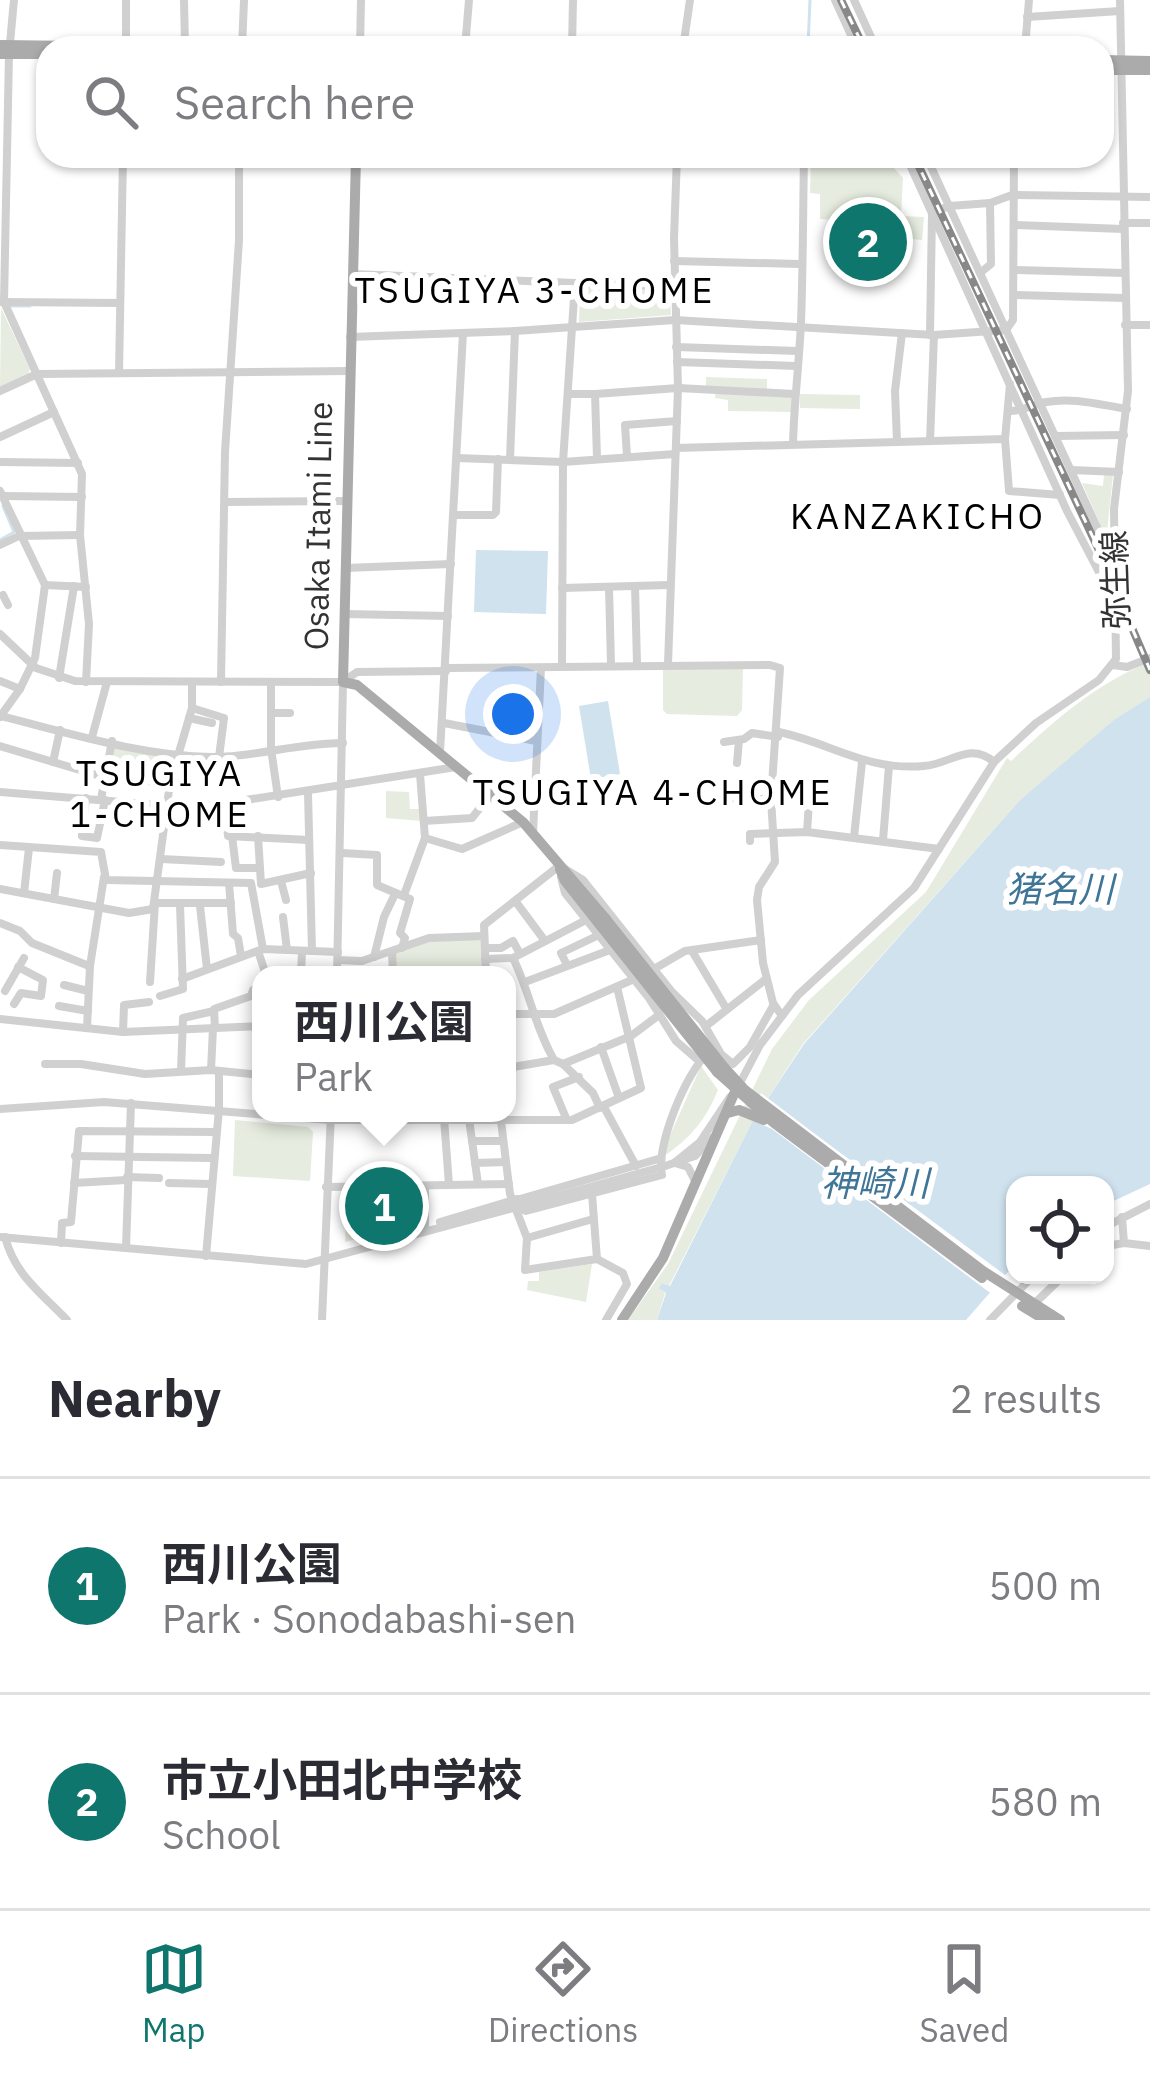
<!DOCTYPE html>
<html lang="en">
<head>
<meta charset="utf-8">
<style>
	:root { --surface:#fff; --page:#f2f2f3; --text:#2b2b33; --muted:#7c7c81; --line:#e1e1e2; --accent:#0f766e }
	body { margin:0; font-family:"IBM Plex Sans","Noto Sans JP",sans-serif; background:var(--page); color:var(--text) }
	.controls { position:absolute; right:36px; bottom:36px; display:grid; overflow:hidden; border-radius:24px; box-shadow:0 3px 9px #0004 }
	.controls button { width:108px; height:108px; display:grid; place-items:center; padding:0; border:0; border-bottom:3px solid var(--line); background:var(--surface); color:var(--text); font:60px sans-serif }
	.you { position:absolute; left:513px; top:714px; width:42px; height:42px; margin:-30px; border:9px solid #fff; border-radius:50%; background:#1a73e8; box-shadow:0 0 0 18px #1a73e833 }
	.badge { display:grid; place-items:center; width:78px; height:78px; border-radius:50%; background:var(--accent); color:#fff; font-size:39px; font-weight:700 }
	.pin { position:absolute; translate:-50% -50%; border:6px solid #fff; box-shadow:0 3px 12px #0006 }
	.popup { position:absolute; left:252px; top:966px; width:264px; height:156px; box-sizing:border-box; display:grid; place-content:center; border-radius:24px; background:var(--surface); filter:drop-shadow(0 3px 9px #0005); font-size:39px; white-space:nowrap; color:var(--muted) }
	.popup b { font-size:45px; color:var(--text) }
	.popup::after { content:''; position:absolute; left:50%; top:100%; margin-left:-24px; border:24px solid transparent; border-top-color:var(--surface) }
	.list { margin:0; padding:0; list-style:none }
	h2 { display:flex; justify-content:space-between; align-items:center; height:156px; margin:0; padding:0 48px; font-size:51px }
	h2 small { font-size:39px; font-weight:400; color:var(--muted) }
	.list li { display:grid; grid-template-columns:78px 1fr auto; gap:36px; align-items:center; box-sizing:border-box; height:216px; padding:0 48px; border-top:3px solid var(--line) }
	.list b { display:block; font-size:45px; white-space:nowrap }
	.list p { margin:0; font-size:39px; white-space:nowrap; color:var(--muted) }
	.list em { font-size:39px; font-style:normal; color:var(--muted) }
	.icon { flex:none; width:66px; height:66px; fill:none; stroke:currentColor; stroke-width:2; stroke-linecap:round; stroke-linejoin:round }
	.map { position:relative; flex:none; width:1150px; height:1320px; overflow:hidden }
	.search { position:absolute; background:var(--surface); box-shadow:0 3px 9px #0004; left:36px; right:36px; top:36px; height:132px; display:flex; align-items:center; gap:30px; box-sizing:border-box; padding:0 42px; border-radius:36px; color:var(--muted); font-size:45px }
	.sheet { height:588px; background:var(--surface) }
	nav { display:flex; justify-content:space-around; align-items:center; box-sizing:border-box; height:168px; border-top:3px solid var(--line); background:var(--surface); font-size:33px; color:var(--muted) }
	nav a { display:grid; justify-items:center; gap:6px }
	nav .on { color:var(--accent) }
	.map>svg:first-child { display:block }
	.green { fill:#e6ecdf }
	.water { fill:#cfe2ee }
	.pier { fill:#fff }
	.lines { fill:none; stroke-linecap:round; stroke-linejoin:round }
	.stream { stroke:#cfe2ee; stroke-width:3 }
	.minor { stroke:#d0d0d0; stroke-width:8 }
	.major { stroke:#ababab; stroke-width:10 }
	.rail-casing { stroke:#888; stroke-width:8 }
	.rail { stroke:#fff; stroke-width:3; stroke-dasharray:9; stroke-linecap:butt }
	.minor-bridge { stroke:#d0d0d0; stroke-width:8 }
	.major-bridge { stroke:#ababab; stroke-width:10 }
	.labels { text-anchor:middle; stroke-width:12; stroke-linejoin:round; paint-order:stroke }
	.street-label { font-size:33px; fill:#333; stroke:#fff }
	.neighbourhood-label { font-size:36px; letter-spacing:3px; fill:#000; stroke:#fff }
	.water-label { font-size:36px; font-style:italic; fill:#3f7597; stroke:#fff }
</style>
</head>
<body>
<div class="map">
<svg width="1150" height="1320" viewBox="0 0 1150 1320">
	<rect width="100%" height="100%" fill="#fff"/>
	<g class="green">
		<polygon points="811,156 883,156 903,178 901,216 924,217 922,240 899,238 897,265 835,260 836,220 820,219 820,194 810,193"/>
		<polygon points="580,287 670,291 671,315 579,322"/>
		<polygon points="1,308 30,369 28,375 0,388"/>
		<polygon points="706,377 767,379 767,395 792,395 792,412 728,411 728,400 715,398 716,388 706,387"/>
		<polygon points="800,394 860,395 860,409 800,408"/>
		<polygon points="1104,475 1113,475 1107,532 1103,531 1082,483 1103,486"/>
		<path d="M 1150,662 L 1150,697 L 1117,719 L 1020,800 L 803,1044 L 752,1122 L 669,1286 L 663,1283 L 660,1287 L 665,1293 L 657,1320 L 628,1320 L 668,1264 L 772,1049 L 809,1000 L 926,892 L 1007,758 L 1011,761 C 1054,721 1095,684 1150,662 Z"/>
		<polygon points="663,666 743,667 742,710 737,716 667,714 663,710"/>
		<polygon points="113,748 169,757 172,762 168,778 109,775"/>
		<polygon points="386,791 409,792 410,809 421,809 421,821 386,818"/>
		<polygon points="481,938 482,973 395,975 395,953 429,940"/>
		<path d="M 701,1066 L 718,1090 C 706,1119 692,1136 667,1154 L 663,1151 Z"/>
		<polygon points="235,1120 308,1127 313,1132 310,1181 233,1176"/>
		<polygon points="417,1187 421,1190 419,1222 345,1242 347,1191"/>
		<polygon points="592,1264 586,1302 527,1290 528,1281 539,1281 539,1272"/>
	</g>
	<g class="water">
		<polygon points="476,550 548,551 546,614 474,612"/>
		<polygon points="1150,697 1150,1184 1105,1205 1105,1185 1015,1185 1015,1264 966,1320 657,1320 666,1293 659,1288 662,1283 670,1286 752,1122 804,1044 1020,800 1114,720"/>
		<polygon points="608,701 620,774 591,779 579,706"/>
	</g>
	<polygon class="pier" points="761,1093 815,1134 1009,1278 993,1295 772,1129 747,1118"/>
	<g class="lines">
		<g class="stream">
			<polyline points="808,47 810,0"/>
			<polyline points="9,306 30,306"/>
			<polyline points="0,540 14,532 3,506"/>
		</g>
		<g class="minor">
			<polyline points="14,0 9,54 4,302 82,474 80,535 89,624 86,682"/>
			<polyline points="184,0 185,46"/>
			<polyline points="835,0 857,48"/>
			<polyline points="854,0 876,48"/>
			<polyline points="1027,17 1120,11"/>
			<polyline points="126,46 126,0"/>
			<polyline points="242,48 244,0"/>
			<polyline points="360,48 361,0"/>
			<polyline points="465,48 469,0"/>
			<polyline points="572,48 573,0"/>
			<polyline points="683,48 690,0"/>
			<polyline points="1025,48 1029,0"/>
			<polyline points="906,156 1067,511 1113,599"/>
			<polyline points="926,156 1101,536 1113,543"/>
			<polyline points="1123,223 1150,223"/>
			<polyline points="1014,225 1123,229"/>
			<polyline points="674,261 799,264"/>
			<polyline points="1014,270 1124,273"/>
			<polyline points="980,273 991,264 990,203"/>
			<polyline points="353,274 675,287"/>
			<polyline points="1014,295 1125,298"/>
			<polyline points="1,302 120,303"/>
			<polyline points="1125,325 1150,325"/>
			<polyline points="930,335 932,213 949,206 990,203 1012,195 1150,197"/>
			<polyline points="350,337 515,331 675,320 934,335 1006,330 1013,320 1014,156"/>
			<polyline points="676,347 797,351"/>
			<polyline points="677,362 796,366"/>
			<polyline points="119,373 123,156"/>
			<polyline points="0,391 37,374 348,371"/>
			<polyline points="568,394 595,394"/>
			<path d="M 1008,411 C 1023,412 1032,404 1046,402 C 1074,397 1100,405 1127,409"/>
			<polyline points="1055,436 1124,435"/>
			<polyline points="0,437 54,412"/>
			<polyline points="1005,439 1010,384"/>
			<polyline points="930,441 934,335"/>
			<polyline points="897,442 895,391 902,333"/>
			<path d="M 793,444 C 794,404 799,364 801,323 C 803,268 803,212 804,156"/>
			<polyline points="676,448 1005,439 1009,491 1060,495"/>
			<polyline points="627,456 625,425 677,421"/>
			<polyline points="457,458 563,462 675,454"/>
			<polyline points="597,458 595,394 678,388 794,394"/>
			<polyline points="510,459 515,331"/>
			<polyline points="0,462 78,463"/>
			<polyline points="1071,470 1119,472"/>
			<polyline points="0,491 45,585 35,658 20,689 0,717"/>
			<polyline points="3,496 82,497"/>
			<polyline points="225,502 346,501"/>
			<polyline points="455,515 493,515 496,512 498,459"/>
			<polyline points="0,545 19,536 80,535"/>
			<polyline points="345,568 451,564"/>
			<polyline points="45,585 86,587"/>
			<polyline points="635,586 637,664"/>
			<polyline points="609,587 611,665"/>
			<polyline points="562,588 669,585"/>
			<polyline points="3,595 8,605"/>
			<polyline points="344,614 448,616"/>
			<polyline points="0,634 36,668 75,681 343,682"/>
			<polyline points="668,664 678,388 674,238 677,156"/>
			<polyline points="1113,665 1127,667 1150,658"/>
			<polyline points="562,667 563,462 575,283"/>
			<polyline points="446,668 770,665 780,668 771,799 775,862 759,887 757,900 763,963 773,1003 782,1016"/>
			<polyline points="59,678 74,586"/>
			<polyline points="0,681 20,689"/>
			<polyline points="344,681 357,672 446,671"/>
			<polyline points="221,682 225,452 239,240 239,156"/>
			<polyline points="271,682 271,749 278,797"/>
			<polyline points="192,708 224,718 219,757"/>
			<polyline points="271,713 290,713"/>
			<path d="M 0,716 C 69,733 142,756 212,757 C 256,757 298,743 343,743"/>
			<polyline points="189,718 212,723"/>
			<polyline points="444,723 536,741"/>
			<path d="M 779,732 C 831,743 866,771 924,766 C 951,764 970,741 994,762"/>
			<polyline points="92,737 107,682"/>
			<polyline points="724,742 744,739 752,733 778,737"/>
			<polyline points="0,746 103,777 170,783"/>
			<polyline points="440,752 463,333"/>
			<polyline points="53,762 60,730"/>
			<polyline points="737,763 739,740"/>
			<polyline points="0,792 195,808 456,767"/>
			<polyline points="308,793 312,951"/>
			<polyline points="86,798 82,836 97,838 105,800"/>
			<polyline points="101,799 112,741"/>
			<polyline points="729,799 771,799"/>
			<polyline points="225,804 228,836 309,840"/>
			<polyline points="424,821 472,818 490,795"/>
			<polyline points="807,832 810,787"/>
			<polyline points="533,833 541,668"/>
			<polyline points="232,836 236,868 260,868 261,884 311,873"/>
			<polyline points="258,836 260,868"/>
			<polyline points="854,837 862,762"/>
			<polyline points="425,838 462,849 523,822"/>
			<polyline points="883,840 889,766"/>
			<polyline points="750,841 750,834 807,832 939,849"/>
			<polyline points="0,845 101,852 106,880 251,883 263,949"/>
			<polyline points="342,853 377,855 377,885 410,899 400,933 405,938 402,948"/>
			<polyline points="161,859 221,862"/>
			<polyline points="560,866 583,880 672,992 702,1021 721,1054 733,1064 750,1047 773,1006"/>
			<polyline points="561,877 565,893 649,998 676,1041 699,1061"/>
			<polyline points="281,881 286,900"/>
			<polyline points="229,883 233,934 238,938 241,956"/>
			<polyline points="0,889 129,913 153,909 170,783 192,708 192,682"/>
			<polyline points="24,893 29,848"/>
			<polyline points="404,895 425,838 420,774"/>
			<polyline points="54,899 57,873"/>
			<polyline points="516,902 545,941"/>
			<polyline points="200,906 207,969"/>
			<polyline points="283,917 287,950"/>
			<polyline points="0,923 20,931 32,943 89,966"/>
			<polyline points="485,948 501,948 513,941 520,954"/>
			<polyline points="258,951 266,975"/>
			<polyline points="692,951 726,1008"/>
			<polyline points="392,952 393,975"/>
			<polyline points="374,957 384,917 395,894"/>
			<path d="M 513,958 C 530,993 535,1027 554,1060"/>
			<polyline points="485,959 513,958 586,920"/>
			<polyline points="338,960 362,961 429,938 484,936"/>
			<polyline points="567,965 561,953 599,935"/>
			<polyline points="654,969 685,951 761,940"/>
			<polyline points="301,975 302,951"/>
			<polyline points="337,975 343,682"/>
			<polyline points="486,975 484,925 559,866"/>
			<polyline points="182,979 263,949 338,952"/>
			<polyline points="150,982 155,903 231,903"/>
			<polyline points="525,982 610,950"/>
			<polyline points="64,985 88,991"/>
			<polyline points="5,991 24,958"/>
			<polyline points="160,996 183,989 180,905"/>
			<polyline points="14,1004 21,993 41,996 43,980 18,967"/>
			<polyline points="59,1006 88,1011"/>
			<polyline points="507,1014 554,1014 641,976"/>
			<polyline points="0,1019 123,1032 261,1026"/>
			<polyline points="706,1026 766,979"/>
			<polyline points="87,1028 90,966 104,877"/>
			<polyline points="215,1028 214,1009 251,996 253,990 261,988"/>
			<polyline points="123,1032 124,1005 149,1002"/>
			<polyline points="601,1047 619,1098"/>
			<polyline points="45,1064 81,1064 145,1074 211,1070 261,1075"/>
			<polyline points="563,1064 593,1093 600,1108"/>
			<polyline points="507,1068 554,1060 563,1064 631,1036 659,1015"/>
			<polyline points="211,1070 213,1028"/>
			<polyline points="181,1071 183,1018 214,1011"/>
			<polyline points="740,1083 760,1045 798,995 914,888 994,762 1036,723 1099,680 1116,659 1114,509 1128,391 1120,0"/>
			<polyline points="604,1107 636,1166"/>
			<polyline points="0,1109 104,1102 330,1120 572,1120 641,1088 617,987"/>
			<polyline points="500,1113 510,1194 527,1238 525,1270 597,1259 592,1194"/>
			<polyline points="444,1118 449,1185"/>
			<polyline points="566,1118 553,1087 579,1077"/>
			<polyline points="469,1119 478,1184"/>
			<polyline points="472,1141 503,1141"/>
			<polyline points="75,1156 213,1158"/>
			<polyline points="475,1163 506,1162"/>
			<polyline points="674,1163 700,1142 730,1097"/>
			<polyline points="675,1163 688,1167 696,1183"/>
			<polyline points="665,1166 695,1156 712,1138"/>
			<polyline points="127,1177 159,1178"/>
			<polyline points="74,1183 126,1180"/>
			<polyline points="169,1183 211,1184"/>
			<polyline points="326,1187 509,1184"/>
			<polyline points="425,1187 425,1226"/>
			<polyline points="517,1206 520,1199 658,1159"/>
			<path d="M 518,1208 L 526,1211 L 662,1175 C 655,1148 686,1072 708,1053"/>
			<polyline points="1122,1217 1124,1243"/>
			<polyline points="440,1222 517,1199"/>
			<polyline points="1105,1227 1150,1204"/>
			<polyline points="0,1237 306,1264 583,1189"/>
			<path d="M 5,1237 C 15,1275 41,1293 67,1320"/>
			<polyline points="527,1238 593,1219"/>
			<polyline points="61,1243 62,1223 71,1222 79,1131 216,1132"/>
			<polyline points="1107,1246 1124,1243 1150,1246"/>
			<polyline points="126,1248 131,1103"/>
			<polyline points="206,1256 219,1109 219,1071"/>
			<polyline points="597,1259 623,1273 627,1284 606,1320"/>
			<polyline points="1035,1303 1064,1275"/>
			<polyline points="322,1320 331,1113"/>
			<polyline points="990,1320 1034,1275"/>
		</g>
		<g class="major">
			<polyline points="0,45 238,48"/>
			<polyline points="243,48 311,48"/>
			<polyline points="0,54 48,54"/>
			<polyline points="1102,60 1150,61"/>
			<polyline points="1102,70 1150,70"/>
			<polyline points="356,156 343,682 357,685 523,822 606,919"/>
			<polyline points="560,869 565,881 599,924"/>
			<polyline points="724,1067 745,1090 983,1271 1060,1320"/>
			<polyline points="717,1072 774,1123 982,1278"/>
			<polyline points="728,1113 739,1110 764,1120"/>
			<polyline points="1022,1306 1045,1320"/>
			<polyline points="622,1320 663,1258 737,1087"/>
		</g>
		<g class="rail-casing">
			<g id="rail">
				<polyline points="841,0 864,48"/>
				<polyline points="914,156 1097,546 1150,670"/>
			</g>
		</g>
		<use href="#rail" class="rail"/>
		<polyline class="minor-bridge" points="583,1189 665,1166"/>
		<g class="major-bridge">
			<polyline points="606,919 724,1067"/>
			<polyline points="599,924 717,1072"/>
		</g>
	</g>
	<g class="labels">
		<g class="street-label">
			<text transform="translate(318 526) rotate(-89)" y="12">Osaka Itami Line</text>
			<text transform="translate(1115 580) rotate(-92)" y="12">弥生線</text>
		</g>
		<g class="neighbourhood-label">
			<text x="535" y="303">TSUGIYA 3-CHOME</text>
			<text x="918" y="529">KANZAKICHO</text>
			<text x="160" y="786">TSUGIYA<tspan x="160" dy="41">1-CHOME</tspan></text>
			<text x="653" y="805">TSUGIYA 4-CHOME</text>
		</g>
		<g class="water-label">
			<text x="1060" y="902">猪名川</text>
			<text x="875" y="1196">神崎川</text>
		</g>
	</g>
</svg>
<div class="controls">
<button><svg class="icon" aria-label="locate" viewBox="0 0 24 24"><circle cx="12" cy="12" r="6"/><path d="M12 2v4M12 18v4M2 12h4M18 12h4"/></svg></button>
</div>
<div class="you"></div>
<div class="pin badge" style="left:384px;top:1206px">1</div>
<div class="popup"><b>西川公園</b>Park</div>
<div class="pin badge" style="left:868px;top:242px">2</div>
<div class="search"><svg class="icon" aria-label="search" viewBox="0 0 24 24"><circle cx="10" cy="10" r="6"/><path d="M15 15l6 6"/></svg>Search here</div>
</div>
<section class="sheet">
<h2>Nearby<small>2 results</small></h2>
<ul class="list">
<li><span class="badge">1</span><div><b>西川公園</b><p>Park · Sonodabashi-sen</p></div><em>500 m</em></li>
<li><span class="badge">2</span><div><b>市立小田北中学校</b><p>School</p></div><em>580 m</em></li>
</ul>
</section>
<nav>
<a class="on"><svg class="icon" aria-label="map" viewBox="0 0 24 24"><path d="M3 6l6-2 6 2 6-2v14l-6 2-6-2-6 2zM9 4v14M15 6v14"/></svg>Map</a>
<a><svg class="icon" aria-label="directions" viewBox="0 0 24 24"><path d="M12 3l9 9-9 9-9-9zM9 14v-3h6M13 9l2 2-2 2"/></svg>Directions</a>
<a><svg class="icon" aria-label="saved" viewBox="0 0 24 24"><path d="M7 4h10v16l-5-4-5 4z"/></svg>Saved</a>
</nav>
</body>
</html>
